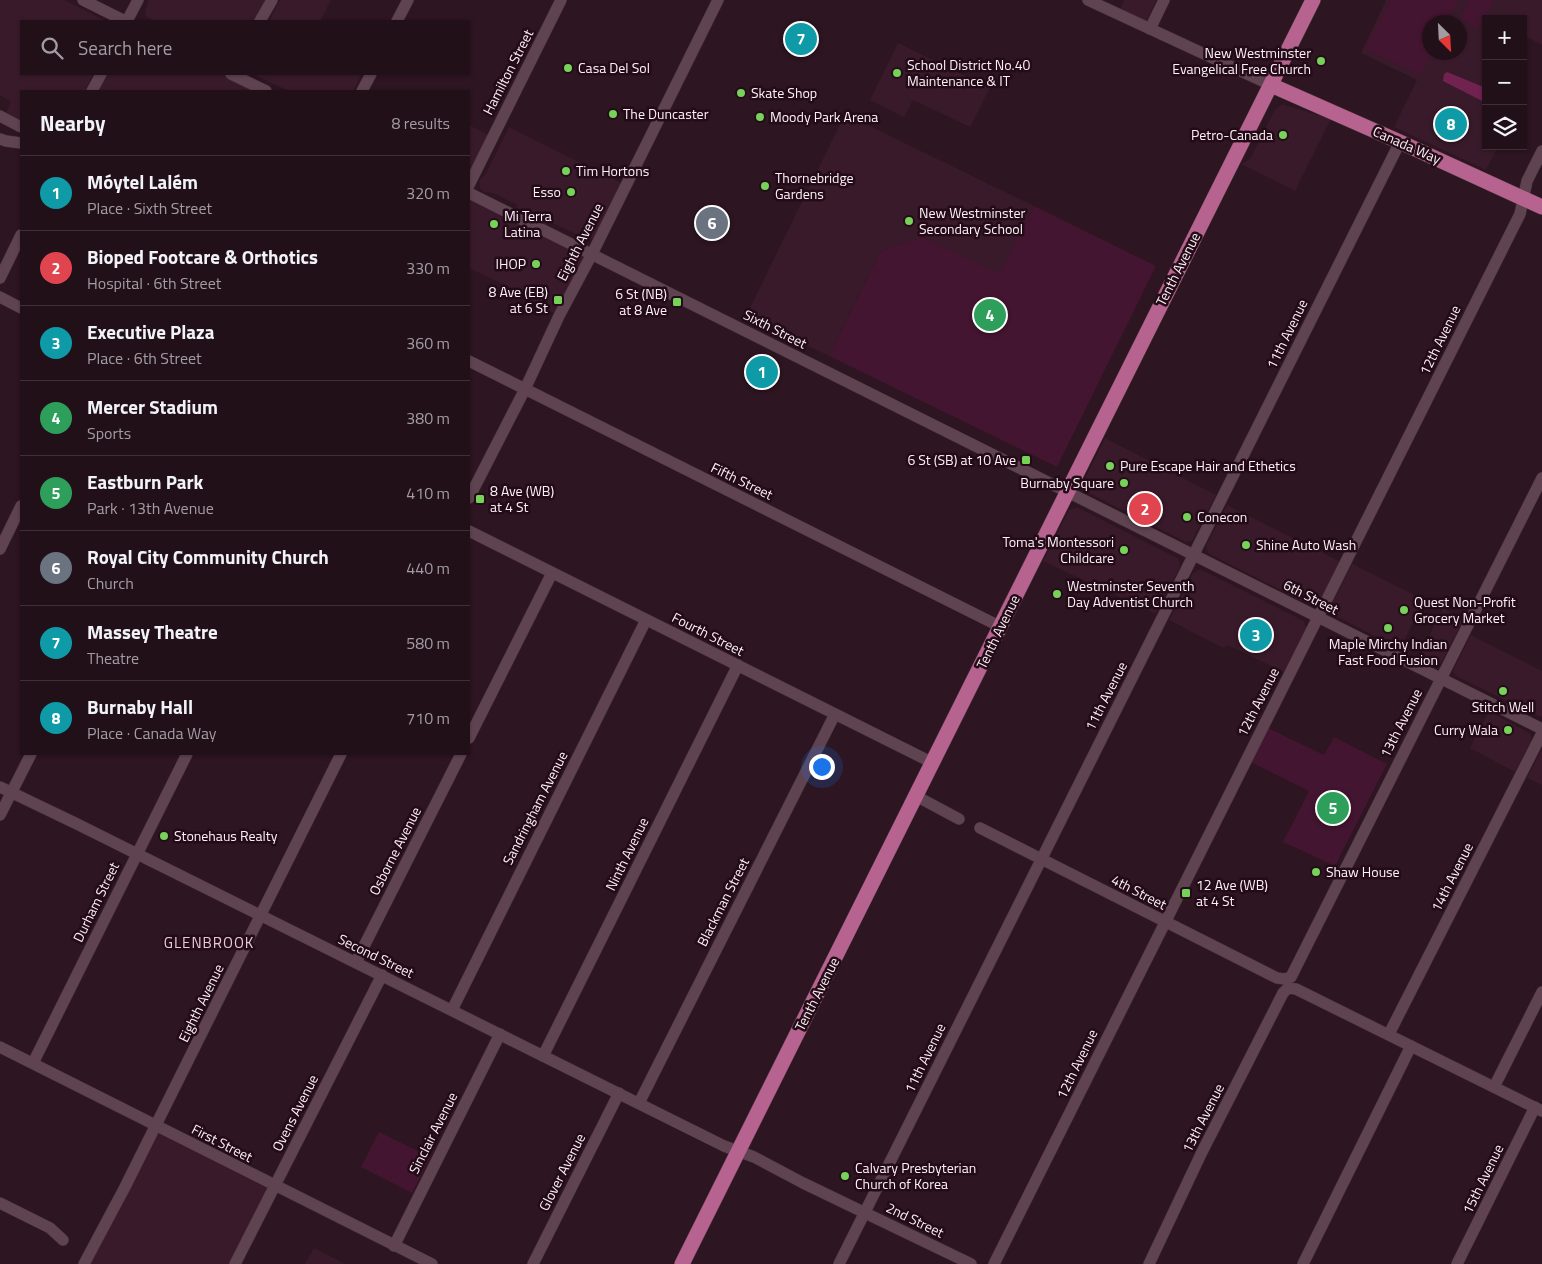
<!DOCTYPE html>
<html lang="en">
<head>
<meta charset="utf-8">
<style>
	:root { --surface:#221019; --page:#2e1e26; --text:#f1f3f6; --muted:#a29da2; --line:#3f3038; --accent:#7c3aed }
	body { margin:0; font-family:"Titillium Web",sans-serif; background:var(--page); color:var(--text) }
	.controls { position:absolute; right:15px; top:15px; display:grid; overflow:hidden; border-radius:0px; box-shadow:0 1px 4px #0004 }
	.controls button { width:45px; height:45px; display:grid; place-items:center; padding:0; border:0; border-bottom:1px solid var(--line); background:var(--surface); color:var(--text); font:25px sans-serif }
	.compass { position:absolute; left:1422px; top:15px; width:45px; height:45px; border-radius:50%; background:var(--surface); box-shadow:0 1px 4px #0004; rotate:156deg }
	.you { position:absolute; left:821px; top:766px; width:18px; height:18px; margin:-12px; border:4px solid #fff; border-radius:50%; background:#1a73e8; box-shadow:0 0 0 8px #1a73e833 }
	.badge { display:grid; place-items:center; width:32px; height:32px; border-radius:50%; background:var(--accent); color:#fff; font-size:16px; font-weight:700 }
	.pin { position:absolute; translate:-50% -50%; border:2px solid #fff; box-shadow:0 1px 5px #0006 }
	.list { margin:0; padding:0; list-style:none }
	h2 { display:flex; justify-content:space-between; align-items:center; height:65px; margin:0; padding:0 20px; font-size:21px }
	h2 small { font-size:16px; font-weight:400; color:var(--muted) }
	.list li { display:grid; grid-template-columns:32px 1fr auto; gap:15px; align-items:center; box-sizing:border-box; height:75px; padding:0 20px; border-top:1px solid var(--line) }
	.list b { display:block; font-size:19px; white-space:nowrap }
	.list p { margin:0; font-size:16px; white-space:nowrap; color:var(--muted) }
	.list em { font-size:16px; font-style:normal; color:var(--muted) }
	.icon { flex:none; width:28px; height:28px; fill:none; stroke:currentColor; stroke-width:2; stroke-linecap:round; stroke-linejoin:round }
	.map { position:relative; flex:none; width:1542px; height:1264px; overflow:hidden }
	.search { position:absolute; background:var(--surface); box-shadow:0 1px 4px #0004; left:20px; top:20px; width:450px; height:55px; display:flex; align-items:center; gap:12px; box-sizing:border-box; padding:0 18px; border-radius:0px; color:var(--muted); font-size:19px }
	.panel { position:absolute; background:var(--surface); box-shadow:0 1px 4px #0004; left:20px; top:90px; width:450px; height:665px; border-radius:0px }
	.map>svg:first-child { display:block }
	.built { fill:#391a2a; fill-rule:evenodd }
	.green { fill:#441530 }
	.forest { fill:#71224f }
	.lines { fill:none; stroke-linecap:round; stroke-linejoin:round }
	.minor-casing { stroke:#43323a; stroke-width:12 }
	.major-casing { stroke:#43323a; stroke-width:16 }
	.minor { stroke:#5f4351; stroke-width:11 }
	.major { stroke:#b7638f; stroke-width:15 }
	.poi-dot { fill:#77d259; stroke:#230c18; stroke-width:2 }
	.labels { text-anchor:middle; stroke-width:5; stroke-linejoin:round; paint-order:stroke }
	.poi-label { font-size:14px; fill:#fef0f7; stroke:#230c18; text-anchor:start }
	.street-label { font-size:14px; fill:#fef0f7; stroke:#230c18 }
	.neighbourhood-label { font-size:15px; letter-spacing:1px; fill:#eac8d7; stroke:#230c18 }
</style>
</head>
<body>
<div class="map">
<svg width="1542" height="1264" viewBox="0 0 1542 1264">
	<rect width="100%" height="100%" fill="#2d1521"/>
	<g class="built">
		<polygon points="0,0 64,0 106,21 21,21 21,74 93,74 85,91 21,91 21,121 6,113 11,102 0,95"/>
		<polygon points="149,0 267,0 256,21 155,21 146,17 145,12"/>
		<polygon points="280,0 331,0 320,21 269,21"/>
		<polygon points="1124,0 1156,0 1146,22 1120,10"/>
		<path d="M 1386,0 L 1542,0 L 1542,45 L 1525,36 L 1523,39 L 1523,19 L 1486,19 L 1486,146 L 1498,146 L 1486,170 L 1394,127 L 1417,80 L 1361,53 ZM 1430,22 L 1460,22 L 1460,52 L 1430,52 Z"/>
		<polygon points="898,43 990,88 970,127 913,100 904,117 870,100"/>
		<polygon points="101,74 231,74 266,91 92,91"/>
		<polygon points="253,74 362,74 353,91 289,91"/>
		<polygon points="1282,104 1331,119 1295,191 1241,164 1250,159 1274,111"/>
		<polygon points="845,114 1034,206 1000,275 923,237 881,251 829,356 746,316"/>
		<polygon points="469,125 488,135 469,174"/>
		<polygon points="509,127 621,183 594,238 588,240 548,221 547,225 516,209 517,205 493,193 484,192 480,188 479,181 486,173"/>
		<polygon points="469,193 592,254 559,316 513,289 469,268"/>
		<polygon points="1105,438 1216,495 1192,541 1186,542 1083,490 1082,484"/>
		<polygon points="1227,505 1341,562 1320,600 1314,604 1308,604 1208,553 1206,546"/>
		<polygon points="1077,507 1179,559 1180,567 1156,614 1043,561 1069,510"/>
		<polygon points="1352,564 1424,600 1400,649 1330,613 1330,607"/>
		<polygon points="1200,569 1304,621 1306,628 1284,672 1227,645 1223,648 1169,620 1193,573"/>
		<polygon points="1443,608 1464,619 1441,663 1436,666 1418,658"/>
		<polygon points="1471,635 1542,671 1542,716 1536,715 1456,676 1453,672 1454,668"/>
		<polygon points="1489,711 1531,734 1531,741 1515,772 1470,748"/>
		<polygon points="1542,749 1542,785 1527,778"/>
		<polygon points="157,1130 269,1186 230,1264 90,1264"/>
		<polygon points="314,1248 345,1264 305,1264"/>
	</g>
	<g class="green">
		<polygon points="1391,0 1458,0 1446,22 1430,22 1430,52 1431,53 1420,74 1365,49"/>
		<polygon points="1469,0 1494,0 1480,26 1476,28 1461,19"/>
		<polygon points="1034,206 1156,266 1057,467 829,356 881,251 923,237 1000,274"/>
		<polygon points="1268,728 1324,755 1334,737 1387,764 1335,866 1283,842 1309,791 1251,762"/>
		<polygon points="379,1132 430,1157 412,1193 361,1167"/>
	</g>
	<polygon class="forest" points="1447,72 1486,88 1486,103 1443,81 1444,74"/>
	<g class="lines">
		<g class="minor-casing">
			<g id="minor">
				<polyline points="83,0 125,21"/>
				<polyline points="1088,0 1271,85"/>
				<polyline points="127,21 138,0"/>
				<polyline points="260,21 272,0"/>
				<polyline points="397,21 408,0"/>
				<polyline points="1150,29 1164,0"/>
				<polyline points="231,74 266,91"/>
				<polyline points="92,91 101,74"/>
				<polyline points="362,91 371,74"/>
				<polyline points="0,116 21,127"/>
				<polyline points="0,139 6,141 21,143"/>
				<polyline points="469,185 561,0"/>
				<polyline points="469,193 1542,729"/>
				<polyline points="0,278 21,235"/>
				<polyline points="0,297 21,308"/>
				<polyline points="469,361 1001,627"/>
				<polyline points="469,498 525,389 559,316 592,254 718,0"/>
				<polyline points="469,531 933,763"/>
				<polyline points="0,549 21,506"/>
				<polyline points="469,738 552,573"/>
				<polyline points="0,787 75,823 724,1146 754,1157 803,1183 971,1264"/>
				<polyline points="916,796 959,819"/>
				<polyline points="0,815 31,754"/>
				<polyline points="980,828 1277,978 1285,979 1291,977 1542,478"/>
				<polyline points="356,962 461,754"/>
				<polyline points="452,1010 646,620"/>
				<polyline points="1389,1034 1542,733"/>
				<polyline points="0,1047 432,1264"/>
				<polyline points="543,1056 738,665"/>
				<polyline points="33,1063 187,754"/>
				<polyline points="1494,1087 1542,992"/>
				<polyline points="639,1103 835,714"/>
				<polyline points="0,1203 50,1228 63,1240"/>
				<polyline points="394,1246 500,1034"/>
				<polyline points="84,1264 125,1187 341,754"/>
				<polyline points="235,1264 382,975"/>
				<polyline points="533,1264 619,1093"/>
				<polyline points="839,1264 1400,142"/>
				<polyline points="994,1264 1520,214 1527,181 1542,151"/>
				<polyline points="1149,1264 1201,1154 1283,993 1288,988 1296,989 1542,1111"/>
				<polyline points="1303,1264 1411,1046"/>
				<polyline points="1457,1264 1535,1107"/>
			</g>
		</g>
		<g class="major-casing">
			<g id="major">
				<polyline points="1271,85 1400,142 1542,207"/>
				<polyline points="682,1264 1313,0"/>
			</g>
		</g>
		<use href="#minor" class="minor"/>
		<use href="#major" class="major"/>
	</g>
	<g class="poi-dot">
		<circle cx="1321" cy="61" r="5"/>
		<circle cx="568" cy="68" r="5"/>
		<circle cx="897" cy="73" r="5"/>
		<circle cx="741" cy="93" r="5"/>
		<circle cx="613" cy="114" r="5"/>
		<circle cx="760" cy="117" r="5"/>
		<circle cx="1283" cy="135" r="5"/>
		<circle cx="566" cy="171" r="5"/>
		<circle cx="765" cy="186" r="5"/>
		<circle cx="571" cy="192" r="5"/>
		<circle cx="909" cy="221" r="5"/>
		<circle cx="494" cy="224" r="5"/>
		<circle cx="536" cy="264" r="5"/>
		<rect x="553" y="295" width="10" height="10" rx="2.5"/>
		<rect x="672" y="297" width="10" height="10" rx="2.5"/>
		<rect x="1021" y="455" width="10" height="10" rx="2.5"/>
		<circle cx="1110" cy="466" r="5"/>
		<circle cx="1124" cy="483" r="5"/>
		<rect x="475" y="494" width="10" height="10" rx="2.5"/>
		<circle cx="1187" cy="517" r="5"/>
		<circle cx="1246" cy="545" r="5"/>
		<circle cx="1124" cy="550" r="5"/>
		<circle cx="1057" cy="594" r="5"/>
		<circle cx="1404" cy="610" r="5"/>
		<circle cx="1388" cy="628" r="5"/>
		<circle cx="1503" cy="691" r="5"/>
		<circle cx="1508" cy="730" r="5"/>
		<circle cx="164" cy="836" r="5"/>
		<circle cx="1316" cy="872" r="5"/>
		<rect x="1181" y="888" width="10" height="10" rx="2.5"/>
		<circle cx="845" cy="1176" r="5"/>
	</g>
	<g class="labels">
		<g class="poi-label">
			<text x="1311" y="58" text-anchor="end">New Westminster<tspan x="1311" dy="16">Evangelical Free Church</tspan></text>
			<text x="907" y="70">School District No.40<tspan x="907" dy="16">Maintenance &amp; IT</tspan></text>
			<text x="578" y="73">Casa Del Sol</text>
			<text x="751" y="98">Skate Shop</text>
			<text x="623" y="119">The Duncaster</text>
			<text x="770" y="122">Moody Park Arena</text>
			<text x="1273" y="140" text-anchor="end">Petro-Canada</text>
			<text x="576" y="176">Tim Hortons</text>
			<text x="775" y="183">Thornebridge<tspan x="775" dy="16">Gardens</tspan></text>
			<text x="561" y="197" text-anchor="end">Esso</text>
			<text x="919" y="218">New Westminster<tspan x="919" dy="16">Secondary School</tspan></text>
			<text x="504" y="221">Mi Terra<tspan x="504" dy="16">Latina</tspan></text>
			<text x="526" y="269" text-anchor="end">IHOP</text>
			<text x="548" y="297" text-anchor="end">8 Ave (EB)<tspan x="548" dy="16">at 6 St</tspan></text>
			<text x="667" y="299" text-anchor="end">6 St (NB)<tspan x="667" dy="16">at 8 Ave</tspan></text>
			<text x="1016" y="465" text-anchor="end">6 St (SB) at 10 Ave</text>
			<text x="1120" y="471">Pure Escape Hair and Ethetics</text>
			<text x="1114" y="488" text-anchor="end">Burnaby Square</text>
			<text x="490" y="496">8 Ave (WB)<tspan x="490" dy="16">at 4 St</tspan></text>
			<text x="1197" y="522">Conecon</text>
			<text x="1114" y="547" text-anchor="end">Toma's Montessori<tspan x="1114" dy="16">Childcare</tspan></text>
			<text x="1256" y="550">Shine Auto Wash</text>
			<text x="1067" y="591">Westminster Seventh<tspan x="1067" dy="16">Day Adventist Church</tspan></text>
			<text x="1414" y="607">Quest Non-Profit<tspan x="1414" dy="16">Grocery Market</tspan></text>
			<text x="1388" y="649" text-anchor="middle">Maple Mirchy Indian<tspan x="1388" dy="16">Fast Food Fusion</tspan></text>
			<text x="1503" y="712" text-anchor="middle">Stitch Well</text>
			<text x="1498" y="735" text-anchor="end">Curry Wala</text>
			<text x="174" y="841">Stonehaus Realty</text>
			<text x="1326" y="877">Shaw House</text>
			<text x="1196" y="890">12 Ave (WB)<tspan x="1196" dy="16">at 4 St</tspan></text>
			<text x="855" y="1173">Calvary Presbyterian<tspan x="855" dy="16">Church of Korea</tspan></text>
		</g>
		<g class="street-label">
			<text transform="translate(508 72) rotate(-63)" y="5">Hamilton Street</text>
			<text transform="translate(1407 145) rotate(24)" y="5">Canada Way</text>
			<text transform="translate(580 242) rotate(-63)" y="5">Eighth Avenue</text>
			<text transform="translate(1178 269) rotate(-63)" y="5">Tenth Avenue</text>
			<text transform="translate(775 329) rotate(27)" y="5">Sixth Street</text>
			<text transform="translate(1287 334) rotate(-64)" y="5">11th Avenue</text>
			<text transform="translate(1440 340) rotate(-64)" y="5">12th Avenue</text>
			<text transform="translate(742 481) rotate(26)" y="5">Fifth Street</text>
			<text transform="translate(1311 597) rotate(27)" y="5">6th Street</text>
			<text transform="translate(998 632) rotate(-64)" y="5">Tenth Avenue</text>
			<text transform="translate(708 634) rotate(27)" y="5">Fourth Street</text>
			<text transform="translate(1106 696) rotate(-63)" y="5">11th Avenue</text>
			<text transform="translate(1258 702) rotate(-63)" y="5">12th Avenue</text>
			<text transform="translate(1401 723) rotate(-63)" y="5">13th Avenue</text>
			<text transform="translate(535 808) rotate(-63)" y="5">Sandringham Avenue</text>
			<text transform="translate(395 851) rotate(-63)" y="5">Osborne Avenue</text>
			<text transform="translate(627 854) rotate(-64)" y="5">Ninth Avenue</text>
			<text transform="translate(1452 877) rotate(-63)" y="5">14th Avenue</text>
			<text transform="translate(1139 892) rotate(27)" y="5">4th Street</text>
			<text transform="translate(96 902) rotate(-64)" y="5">Durham Street</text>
			<text transform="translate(723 902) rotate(-63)" y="5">Blackman Street</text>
			<text transform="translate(376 956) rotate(26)" y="5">Second Street</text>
			<text transform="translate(817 994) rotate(-63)" y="5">Tenth Avenue</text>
			<text transform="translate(201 1003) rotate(-64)" y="5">Eighth Avenue</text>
			<text transform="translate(925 1058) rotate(-64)" y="5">11th Avenue</text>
			<text transform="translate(1077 1064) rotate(-64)" y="5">12th Avenue</text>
			<text transform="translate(295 1113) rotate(-63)" y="5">Ovens Avenue</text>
			<text transform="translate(1203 1118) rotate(-63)" y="5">13th Avenue</text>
			<text transform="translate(433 1133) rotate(-63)" y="5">Sinclair Avenue</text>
			<text transform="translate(222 1143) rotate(27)" y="5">First Street</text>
			<text transform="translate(562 1172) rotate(-63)" y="5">Glover Avenue</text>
			<text transform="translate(1483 1179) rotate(-64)" y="5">15th Avenue</text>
			<text transform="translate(915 1220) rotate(26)" y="5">2nd Street</text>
		</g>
		<g class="neighbourhood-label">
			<text x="209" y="948">GLENBROOK</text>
		</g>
	</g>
</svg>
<div class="controls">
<button>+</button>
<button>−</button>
<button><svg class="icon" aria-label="layers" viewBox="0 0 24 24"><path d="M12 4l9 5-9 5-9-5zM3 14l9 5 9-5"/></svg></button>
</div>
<svg class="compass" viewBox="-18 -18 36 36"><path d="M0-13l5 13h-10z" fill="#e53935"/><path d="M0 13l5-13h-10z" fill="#a29da2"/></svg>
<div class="you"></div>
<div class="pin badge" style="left:762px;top:372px;background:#0f9aa8">1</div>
<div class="pin badge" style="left:1145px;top:509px;background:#e0444e">2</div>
<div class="pin badge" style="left:1256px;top:635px;background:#0f9aa8">3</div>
<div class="pin badge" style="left:990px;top:315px;background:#2e9e5b">4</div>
<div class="pin badge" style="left:1333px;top:808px;background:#2e9e5b">5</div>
<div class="pin badge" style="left:712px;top:223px;background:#6b7280">6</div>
<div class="pin badge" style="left:801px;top:39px;background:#0f9aa8">7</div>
<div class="pin badge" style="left:1451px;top:124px;background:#0f9aa8">8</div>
<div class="search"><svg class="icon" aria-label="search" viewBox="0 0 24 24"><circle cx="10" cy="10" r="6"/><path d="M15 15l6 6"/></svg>Search here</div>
<section class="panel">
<h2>Nearby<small>8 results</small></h2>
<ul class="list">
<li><span class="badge" style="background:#0f9aa8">1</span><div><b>Móytel Lalém</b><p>Place · Sixth Street</p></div><em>320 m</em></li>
<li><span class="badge" style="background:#e0444e">2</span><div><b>Bioped Footcare &amp; Orthotics</b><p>Hospital · 6th Street</p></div><em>330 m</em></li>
<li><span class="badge" style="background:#0f9aa8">3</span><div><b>Executive Plaza</b><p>Place · 6th Street</p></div><em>360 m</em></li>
<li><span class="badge" style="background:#2e9e5b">4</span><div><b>Mercer Stadium</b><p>Sports</p></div><em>380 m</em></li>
<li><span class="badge" style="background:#2e9e5b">5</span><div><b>Eastburn Park</b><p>Park · 13th Avenue</p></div><em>410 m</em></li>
<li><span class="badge" style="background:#6b7280">6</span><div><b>Royal City Community Church</b><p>Church</p></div><em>440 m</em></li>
<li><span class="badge" style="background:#0f9aa8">7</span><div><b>Massey Theatre</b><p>Theatre</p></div><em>580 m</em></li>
<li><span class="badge" style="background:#0f9aa8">8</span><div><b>Burnaby Hall</b><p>Place · Canada Way</p></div><em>710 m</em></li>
</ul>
</section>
</div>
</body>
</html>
